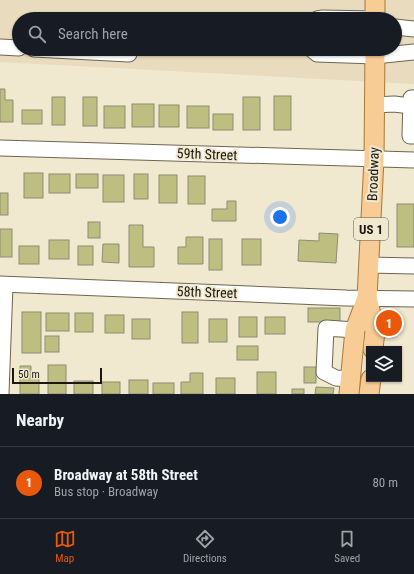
<!DOCTYPE html>
<html lang="en">
<head>
<meta charset="utf-8">
<style>
	:root { --surface:#171b24; --page:#20242c; --text:#f1f3f6; --muted:#9ea1a6; --line:#363941; --accent:#ea580c }
	body { margin:0; font-family:"Roboto Condensed",sans-serif; background:var(--page); color:var(--text) }
	.controls { position:absolute; right:12px; bottom:12px; display:grid; overflow:hidden; border-radius:0px; box-shadow:0 1px 3px #0004 }
	.controls button { width:36px; height:36px; display:grid; place-items:center; padding:0; border:0; border-bottom:1px solid var(--line); background:var(--surface); color:var(--text); font:20px sans-serif }
	.scale { position:absolute; left:12px; bottom:10px; width:90px; box-sizing:border-box; padding-left:4px; border:2px solid #1b180f; border-top:0; font-size:11px; line-height:14px; white-space:nowrap; color:#1b180f; -webkit-text-stroke:3px #f1e8d0; paint-order:stroke }
	.you { position:absolute; left:280px; top:217px; width:14px; height:14px; margin:-10px; border:3px solid #fff; border-radius:50%; background:#1a73e8; box-shadow:0 0 0 6px #1a73e833 }
	.badge { display:grid; place-items:center; width:26px; height:26px; border-radius:50%; background:var(--accent); color:#fff; font-size:13px; font-weight:700 }
	.pin { position:absolute; translate:-50% -50%; border:2px solid #fff; box-shadow:0 1px 4px #0006 }
	.list { margin:0; padding:0; list-style:none }
	h2 { display:flex; justify-content:space-between; align-items:center; height:52px; margin:0; padding:0 16px; font-size:17px }
	h2 small { font-size:13px; font-weight:400; color:var(--muted) }
	.list li { display:grid; grid-template-columns:26px 1fr auto; gap:12px; align-items:center; box-sizing:border-box; height:72px; padding:0 16px; border-top:1px solid var(--line) }
	.list b { display:block; font-size:15px; white-space:nowrap }
	.list p { margin:0; font-size:13px; white-space:nowrap; color:var(--muted) }
	.list em { font-size:13px; font-style:normal; color:var(--muted) }
	.icon { flex:none; width:22px; height:22px; fill:none; stroke:currentColor; stroke-width:2; stroke-linecap:round; stroke-linejoin:round }
	.map { position:relative; flex:none; width:414px; height:394px; overflow:hidden }
	.search { position:absolute; background:var(--surface); box-shadow:0 1px 3px #0004; left:12px; right:12px; top:12px; height:44px; display:flex; align-items:center; gap:10px; box-sizing:border-box; padding:0 14px; border-radius:22px; color:var(--muted); font-size:15px }
	.sheet { height:124px; background:var(--surface) }
	nav { display:flex; justify-content:space-around; align-items:center; box-sizing:border-box; height:56px; border-top:1px solid var(--line); background:var(--surface); font-size:11px; color:var(--muted) }
	nav a { display:grid; justify-items:center; gap:2px }
	nav .on { color:var(--accent) }
	.map>svg:first-child { display:block }
	.built { fill:#e9dcbe; fill-rule:evenodd }
	.building { fill:#bebe81; stroke:#8d8d77 }
	.lines { fill:none; stroke-linecap:round; stroke-linejoin:round }
	.minor-casing { stroke:#6d6550; stroke-width:17 }
	.major-casing { stroke:#a77738; stroke-width:21 }
	.minor { stroke:#fff; stroke-width:15 }
	.major { stroke:#f8cc95; stroke-width:19 }
	.labels { text-anchor:middle; stroke-width:4; stroke-linejoin:round; paint-order:stroke }
	.shield { fill:#f1e8d0; stroke:#5b5649; stroke-width:1 }
	.shield-label { font-size:13px; font-weight:bold; fill:#1b180f }
	.street-label { font-size:14px; fill:#1b180f; stroke:#f1e8d0 }
</style>
</head>
<body>
<div class="map">
<svg width="414" height="394" viewBox="0 0 414 394">
	<rect width="100%" height="100%" fill="#f1e8d0"/>
	<path class="built" d="M 0,0 L 414,0 L 414,84 L 0,62 ZM 19,19 L 395,19 L 395,49 L 19,49 Z"/>
	<g class="building">
		<polygon points="0,89 5,89 5,100 13,100 13,122 0,122"/>
		<rect x="274" y="96" width="17" height="34"/>
		<rect x="52" y="97" width="13" height="28"/>
		<rect x="83" y="97" width="14" height="29"/>
		<rect x="243" y="97" width="17" height="33"/>
		<rect x="132" y="104" width="22" height="23"/>
		<rect x="159" y="105" width="20" height="22"/>
		<rect x="104" y="106" width="21" height="22"/>
		<rect x="187" y="106" width="22" height="22"/>
		<rect x="22" y="110" width="20" height="14"/>
		<rect x="213" y="114" width="20" height="16"/>
		<rect x="24" y="173" width="19" height="25"/>
		<rect x="49" y="174" width="21" height="19"/>
		<rect x="76" y="174" width="22" height="14"/>
		<rect x="134" y="174" width="14" height="25"/>
		<rect x="103" y="175" width="21" height="27"/>
		<rect x="159" y="175" width="18" height="28"/>
		<rect x="188" y="176" width="17" height="28"/>
		<rect x="0" y="193" width="8" height="22"/>
		<polygon points="227,201 236,201 236,221 212,221 212,209 227,209"/>
		<rect x="397" y="204" width="17" height="43"/>
		<rect x="88" y="222" width="12" height="16"/>
		<polygon points="129,225 143,225 143,247 154,247 154,267 129,267"/>
		<rect x="0" y="229" width="12" height="28"/>
		<polygon points="319,233 338,234 336,263 298,261 299,240 319,241"/>
		<polygon points="186,237 203,237 203,264 178,264 178,247 186,247"/>
		<rect x="209" y="239" width="13" height="31"/>
		<rect x="242" y="239" width="19" height="26"/>
		<rect x="49" y="240" width="20" height="19"/>
		<polygon points="103,244 119,244 119,263 102,262"/>
		<rect x="19" y="246" width="20" height="18"/>
		<rect x="78" y="246" width="15" height="19"/>
		<rect x="308" y="308" width="32" height="14"/>
		<rect x="22" y="312" width="19" height="41"/>
		<rect x="182" y="312" width="16" height="31"/>
		<rect x="46" y="313" width="23" height="18"/>
		<rect x="75" y="313" width="18" height="19"/>
		<rect x="105" y="315" width="19" height="18"/>
		<rect x="239" y="317" width="18" height="20"/>
		<rect x="265" y="317" width="20" height="17"/>
		<rect x="132" y="319" width="18" height="20"/>
		<rect x="209" y="319" width="18" height="23"/>
		<rect x="45" y="336" width="14" height="16"/>
		<rect x="237" y="346" width="21" height="14"/>
		<rect x="48" y="365" width="18" height="29"/>
		<polygon points="20,366 31,366 31,379 39,379 39,394 20,394"/>
		<rect x="304" y="367" width="12" height="16"/>
		<rect x="257" y="372" width="19" height="22"/>
		<polygon points="190,373 203,373 203,394 181,394 181,382 190,382"/>
		<rect x="216" y="378" width="19" height="16"/>
		<rect x="129" y="380" width="19" height="14"/>
		<rect x="74" y="381" width="19" height="13"/>
		<rect x="102" y="382" width="18" height="12"/>
		<rect x="153" y="383" width="21" height="11"/>
		<polygon points="316,387 334,388 333,394 315,394"/>
		<rect x="292" y="389" width="12" height="5"/>
	</g>
	<g class="lines">
		<g class="minor-casing">
			<g id="minor">
				<polyline points="317,19 323,18 374,19"/>
				<polyline points="395,27 414,29"/>
				<polyline points="0,47 19,48"/>
				<polyline points="34,49 129,54 129,49"/>
				<polyline points="311,49 317,54 375,56 414,52"/>
				<polyline points="414,98 411,98 410,136 414,136"/>
				<polyline points="374,105 394,104 411,106"/>
				<polyline points="0,148 414,160"/>
				<polyline points="368,265 414,266"/>
				<polyline points="0,284 346,298 414,299"/>
				<polyline points="351,379 336,378 324,372 326,328 355,330"/>
				<polyline points="1,394 5,285"/>
			</g>
		</g>
		<g class="major-casing">
			<g id="major">
				<polyline points="375,19 375,0"/>
				<polyline points="367,298 375,331 373,349"/>
				<polyline points="349,394 355,330 367,298 374,159 375,49"/>
				<polyline points="369,394 371,379"/>
			</g>
		</g>
		<use href="#minor" class="minor"/>
		<use href="#major" class="major"/>
	</g>
	<g class="labels">
		<rect class="shield" x="354" y="218" width="34" height="22" rx="3"/>
		<g class="shield-label">
			<text x="371" y="234">US 1</text>
		</g>
		<g class="street-label">
			<text transform="translate(207 154) rotate(2)" y="5">59th Street</text>
			<text transform="translate(373 174) rotate(-88)" y="5">Broadway</text>
			<text transform="translate(207 292) rotate(2)" y="5">58th Street</text>
		</g>
	</g>
</svg>
<div class="controls">
<button><svg class="icon" aria-label="layers" viewBox="0 0 24 24"><path d="M12 4l9 5-9 5-9-5zM3 14l9 5 9-5"/></svg></button>
</div>
<div class="scale">50 m</div>
<div class="you"></div>
<div class="pin badge" style="left:389px;top:323px">1</div>
<div class="search"><svg class="icon" aria-label="search" viewBox="0 0 24 24"><circle cx="10" cy="10" r="6"/><path d="M15 15l6 6"/></svg>Search here</div>
</div>
<section class="sheet">
<h2>Nearby<small></small></h2>
<ul class="list">
<li><span class="badge">1</span><div><b>Broadway at 58th Street</b><p>Bus stop · Broadway</p></div><em>80 m</em></li>
</ul>
</section>
<nav>
<a class="on"><svg class="icon" aria-label="map" viewBox="0 0 24 24"><path d="M3 6l6-2 6 2 6-2v14l-6 2-6-2-6 2zM9 4v14M15 6v14"/></svg>Map</a>
<a><svg class="icon" aria-label="directions" viewBox="0 0 24 24"><path d="M12 3l9 9-9 9-9-9zM9 14v-3h6M13 9l2 2-2 2"/></svg>Directions</a>
<a><svg class="icon" aria-label="saved" viewBox="0 0 24 24"><path d="M7 4h10v16l-5-4-5 4z"/></svg>Saved</a>
</nav>
</body>
</html>
